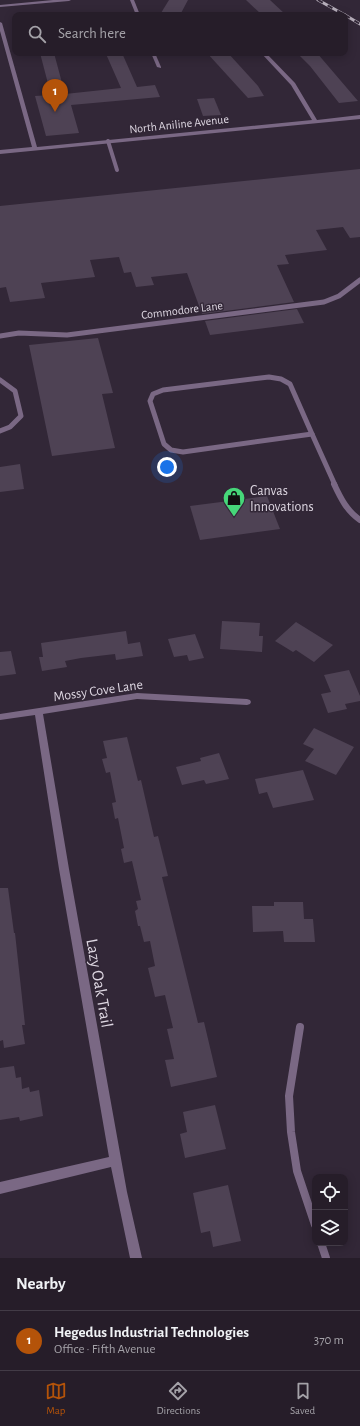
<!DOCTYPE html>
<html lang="en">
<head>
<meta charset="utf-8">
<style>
	:root { --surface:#261d29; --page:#322a35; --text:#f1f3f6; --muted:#a4a2a8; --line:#423b46; --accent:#b45309 }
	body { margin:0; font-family:"Alegreya Sans",sans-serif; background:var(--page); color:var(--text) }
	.controls { position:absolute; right:12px; bottom:12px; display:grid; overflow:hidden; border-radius:8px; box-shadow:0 2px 10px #0003 }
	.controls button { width:36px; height:36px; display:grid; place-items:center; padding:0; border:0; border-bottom:1px solid var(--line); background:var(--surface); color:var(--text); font:20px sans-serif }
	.you { position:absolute; left:167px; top:467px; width:14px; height:14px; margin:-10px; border:3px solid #fff; border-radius:50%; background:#1a73e8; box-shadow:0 0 0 6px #1a73e833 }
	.badge { display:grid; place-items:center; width:26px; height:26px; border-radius:50%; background:var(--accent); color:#fff; font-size:13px; font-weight:700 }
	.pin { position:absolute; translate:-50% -33px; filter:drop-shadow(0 1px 2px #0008) }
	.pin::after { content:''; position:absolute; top:21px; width:14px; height:12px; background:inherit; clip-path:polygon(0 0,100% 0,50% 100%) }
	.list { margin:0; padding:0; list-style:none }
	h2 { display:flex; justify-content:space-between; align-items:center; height:52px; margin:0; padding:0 16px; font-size:17px }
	h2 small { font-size:13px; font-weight:400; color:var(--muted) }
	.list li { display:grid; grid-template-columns:26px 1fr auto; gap:12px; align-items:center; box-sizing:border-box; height:60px; padding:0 16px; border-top:1px solid var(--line) }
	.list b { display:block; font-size:15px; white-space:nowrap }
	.list p { margin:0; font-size:13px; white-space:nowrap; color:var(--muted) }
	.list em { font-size:13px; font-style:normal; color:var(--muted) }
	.icon { flex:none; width:22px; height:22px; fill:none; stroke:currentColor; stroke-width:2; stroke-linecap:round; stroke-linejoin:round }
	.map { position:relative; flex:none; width:360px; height:1258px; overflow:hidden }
	.search { position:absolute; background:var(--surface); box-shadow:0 2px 10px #0003; left:12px; right:12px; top:12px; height:44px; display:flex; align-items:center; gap:10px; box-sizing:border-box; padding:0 14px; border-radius:8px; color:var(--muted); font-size:15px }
	.sheet { height:112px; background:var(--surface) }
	nav { display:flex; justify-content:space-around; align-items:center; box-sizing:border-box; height:56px; border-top:1px solid var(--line); background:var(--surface); font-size:11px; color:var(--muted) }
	nav a { display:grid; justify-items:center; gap:2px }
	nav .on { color:var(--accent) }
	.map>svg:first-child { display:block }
	.building { fill:#4e4254 }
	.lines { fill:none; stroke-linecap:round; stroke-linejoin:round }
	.lane-far3 { stroke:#7a6884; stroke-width:4 }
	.lane-far2 { stroke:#7a6884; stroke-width:5 }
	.lane-far1 { stroke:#7a6884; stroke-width:6 }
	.lane { stroke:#7a6884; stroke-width:8 }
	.street { fill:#7a6884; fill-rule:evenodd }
	.rail-casing { stroke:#b6aeba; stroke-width:3 }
	.rail { stroke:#322737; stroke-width:2; stroke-dasharray:5.5; stroke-linecap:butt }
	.labels { text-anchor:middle; stroke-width:3; stroke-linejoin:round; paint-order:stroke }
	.far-street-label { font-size:12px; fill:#ddd6e1; stroke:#322737 }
	.poi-label { font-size:14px; fill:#ddd6e1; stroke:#322737; text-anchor:start }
	.street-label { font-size:14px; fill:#ddd6e1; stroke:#322737 }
	.near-street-label { font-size:17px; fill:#ddd6e1; stroke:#322737 }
</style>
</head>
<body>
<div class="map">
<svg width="360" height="1258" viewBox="0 0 360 1258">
	<rect width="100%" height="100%" fill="#322737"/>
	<g class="building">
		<polygon points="169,0 188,0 180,15 161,13"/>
		<polygon points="246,0 270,0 286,15 262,15"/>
		<polygon points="40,53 54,53 65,94 121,88 106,54 122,53 137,87 155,85 160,97 71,105 79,133 46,136 35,96 51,95"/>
		<polygon points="207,53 228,53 258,86 264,96 248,98"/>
		<polygon points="297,53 317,53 358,101 339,103 310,66"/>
		<polygon points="214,98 221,115 203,116 197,99"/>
		<polygon points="360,169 360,237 350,238 343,227 316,230 327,250 285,255 289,264 277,265 294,302 202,314 187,273 151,277 154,285 136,287 131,272 124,273 119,257 90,260 95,277 41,283 45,298 10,302 6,287 0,288 0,206"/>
		<polygon points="297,309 304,323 210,335 205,321"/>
		<polygon points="98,338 113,393 102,394 115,448 52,456 29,345"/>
		<polygon points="20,464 24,489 0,492 0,467"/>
		<polygon points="267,496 280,529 200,540 190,506"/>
		<polygon points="222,621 260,623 259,636 263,636 262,652 220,649"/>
		<polygon points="296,622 333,645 314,662 296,650 293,652 275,641"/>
		<polygon points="126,631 128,644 140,642 143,656 116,660 115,654 81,658 65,661 67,667 42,671 39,657 43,657 41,643"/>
		<polygon points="195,634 204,658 189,661 187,655 174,657 168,639"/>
		<polygon points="11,651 16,674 0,676 0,652"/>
		<polygon points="349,670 360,696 360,701 345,704 347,709 328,713 321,694 331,692 324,675"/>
		<polygon points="314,728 354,747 336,775 305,761 314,749 303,744"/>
		<polygon points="127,737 138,781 141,780 154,837 158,836 168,876 162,877 198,1023 204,1022 217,1077 171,1087 165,1060 174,1059 167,1029 173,1028 165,995 155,997 148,968 155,966 150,941 144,942 140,926 138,926 135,911 138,909 136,901 141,900 132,861 124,863 121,849 124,848 118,818 115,819 112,803 116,802 110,772 106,773 102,759 107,758 103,741"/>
		<polygon points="219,753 229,779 206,784 204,780 182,785 176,767 201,761 200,758"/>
		<polygon points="303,770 314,800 273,808 267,792 259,794 255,779"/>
		<polygon points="0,888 8,888 14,933 15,933 25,1025 22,1025 25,1044 4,1048 3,1040 0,1041"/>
		<polygon points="274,902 303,902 304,919 313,919 315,942 284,942 283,931 253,932 252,906 274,906"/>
		<polygon points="14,1066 16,1078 21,1077 22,1089 29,1087 30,1092 39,1090 43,1116 20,1121 19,1117 0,1120 0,1068"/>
		<polygon points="215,1105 226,1149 185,1158 180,1134 187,1132 183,1112"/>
		<polygon points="228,1185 241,1241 213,1247 210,1231 201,1233 193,1193"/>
	</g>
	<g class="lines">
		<polyline class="lane-far3" points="108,141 117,170"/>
		<g class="lane-far2">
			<polyline points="0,336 19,333 67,335 324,302 339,296 360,280"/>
			<polygon points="269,377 281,379 290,384 312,434 183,452 171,450 164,444 150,401 153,394 163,390"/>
			<polyline points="0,380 15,391 21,416 10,427 0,431"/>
			<polyline points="312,434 335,485"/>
		</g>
		<path class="lane-far1" d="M 334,484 C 341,499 347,511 360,520"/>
		<g class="lane">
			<polyline points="300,1027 289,1096 291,1132 297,1171 315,1225"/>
			<polyline points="321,1243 326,1258"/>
		</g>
		<g class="street">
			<polygon points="53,0 71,0 69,1 0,7 0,5"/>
			<polygon points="130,0 134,0 140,15 136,15"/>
			<polygon points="224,13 227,15 222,15 222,14"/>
			<polygon points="0,22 2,23 37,147 312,120 291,85 261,53 266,53 295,83 317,120 360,115 360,119 0,154 0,150 32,147 0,31"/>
			<polygon points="151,53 155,53 161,67 161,68 157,67"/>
			<polygon points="137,693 247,699 250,700 251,702 250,704 247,705 137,699 43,714 69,869 127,1192 142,1258 130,1258 111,1167 0,1194 0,1182 109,1157 59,869 35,715 0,720 0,714"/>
		</g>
		<g class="rail-casing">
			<g id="rail">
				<polyline points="318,0 345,15"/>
				<polyline points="345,15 360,24"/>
			</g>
		</g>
		<use href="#rail" class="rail"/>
	</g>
	<defs>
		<g id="shop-pin" transform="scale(1.15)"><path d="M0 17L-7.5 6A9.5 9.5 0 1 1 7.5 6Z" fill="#46d779" stroke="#322737"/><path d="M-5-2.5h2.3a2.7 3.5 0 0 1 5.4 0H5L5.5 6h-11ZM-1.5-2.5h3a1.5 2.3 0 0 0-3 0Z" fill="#111"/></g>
	</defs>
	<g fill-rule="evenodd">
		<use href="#shop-pin" x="234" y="498"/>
	</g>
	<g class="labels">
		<g class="far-street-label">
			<text transform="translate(179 124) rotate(-6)" y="4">North Aniline Avenue</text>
			<text transform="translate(182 310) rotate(-7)" y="4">Commodore Lane</text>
		</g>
		<g class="poi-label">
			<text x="250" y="495">Canvas<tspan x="250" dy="16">Innovations</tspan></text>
		</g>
		<g class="street-label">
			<text transform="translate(98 690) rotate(-8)" y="5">Mossy Cove Lane</text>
		</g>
		<g class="near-street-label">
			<text transform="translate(100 983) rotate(80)" y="6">Lazy Oak Trail</text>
		</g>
	</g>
</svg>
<div class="controls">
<button><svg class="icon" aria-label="locate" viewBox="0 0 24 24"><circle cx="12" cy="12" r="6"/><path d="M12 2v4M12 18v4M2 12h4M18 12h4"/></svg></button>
<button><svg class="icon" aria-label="layers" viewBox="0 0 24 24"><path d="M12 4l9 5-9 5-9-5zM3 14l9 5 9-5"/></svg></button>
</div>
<div class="you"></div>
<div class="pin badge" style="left:55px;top:112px">1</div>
<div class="search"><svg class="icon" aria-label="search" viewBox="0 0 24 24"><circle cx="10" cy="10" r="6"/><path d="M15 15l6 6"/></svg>Search here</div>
</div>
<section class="sheet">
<h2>Nearby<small></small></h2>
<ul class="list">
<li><span class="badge">1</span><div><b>Hegedus Industrial Technologies</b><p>Office · Fifth Avenue</p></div><em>370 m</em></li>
</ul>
</section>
<nav>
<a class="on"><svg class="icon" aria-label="map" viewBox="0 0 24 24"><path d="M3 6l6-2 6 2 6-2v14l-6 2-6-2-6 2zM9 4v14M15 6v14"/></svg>Map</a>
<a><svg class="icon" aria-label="directions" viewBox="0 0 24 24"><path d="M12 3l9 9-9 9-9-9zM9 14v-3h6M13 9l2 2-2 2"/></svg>Directions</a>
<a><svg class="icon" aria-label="saved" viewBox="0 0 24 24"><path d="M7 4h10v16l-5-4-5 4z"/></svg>Saved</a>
</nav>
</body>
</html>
